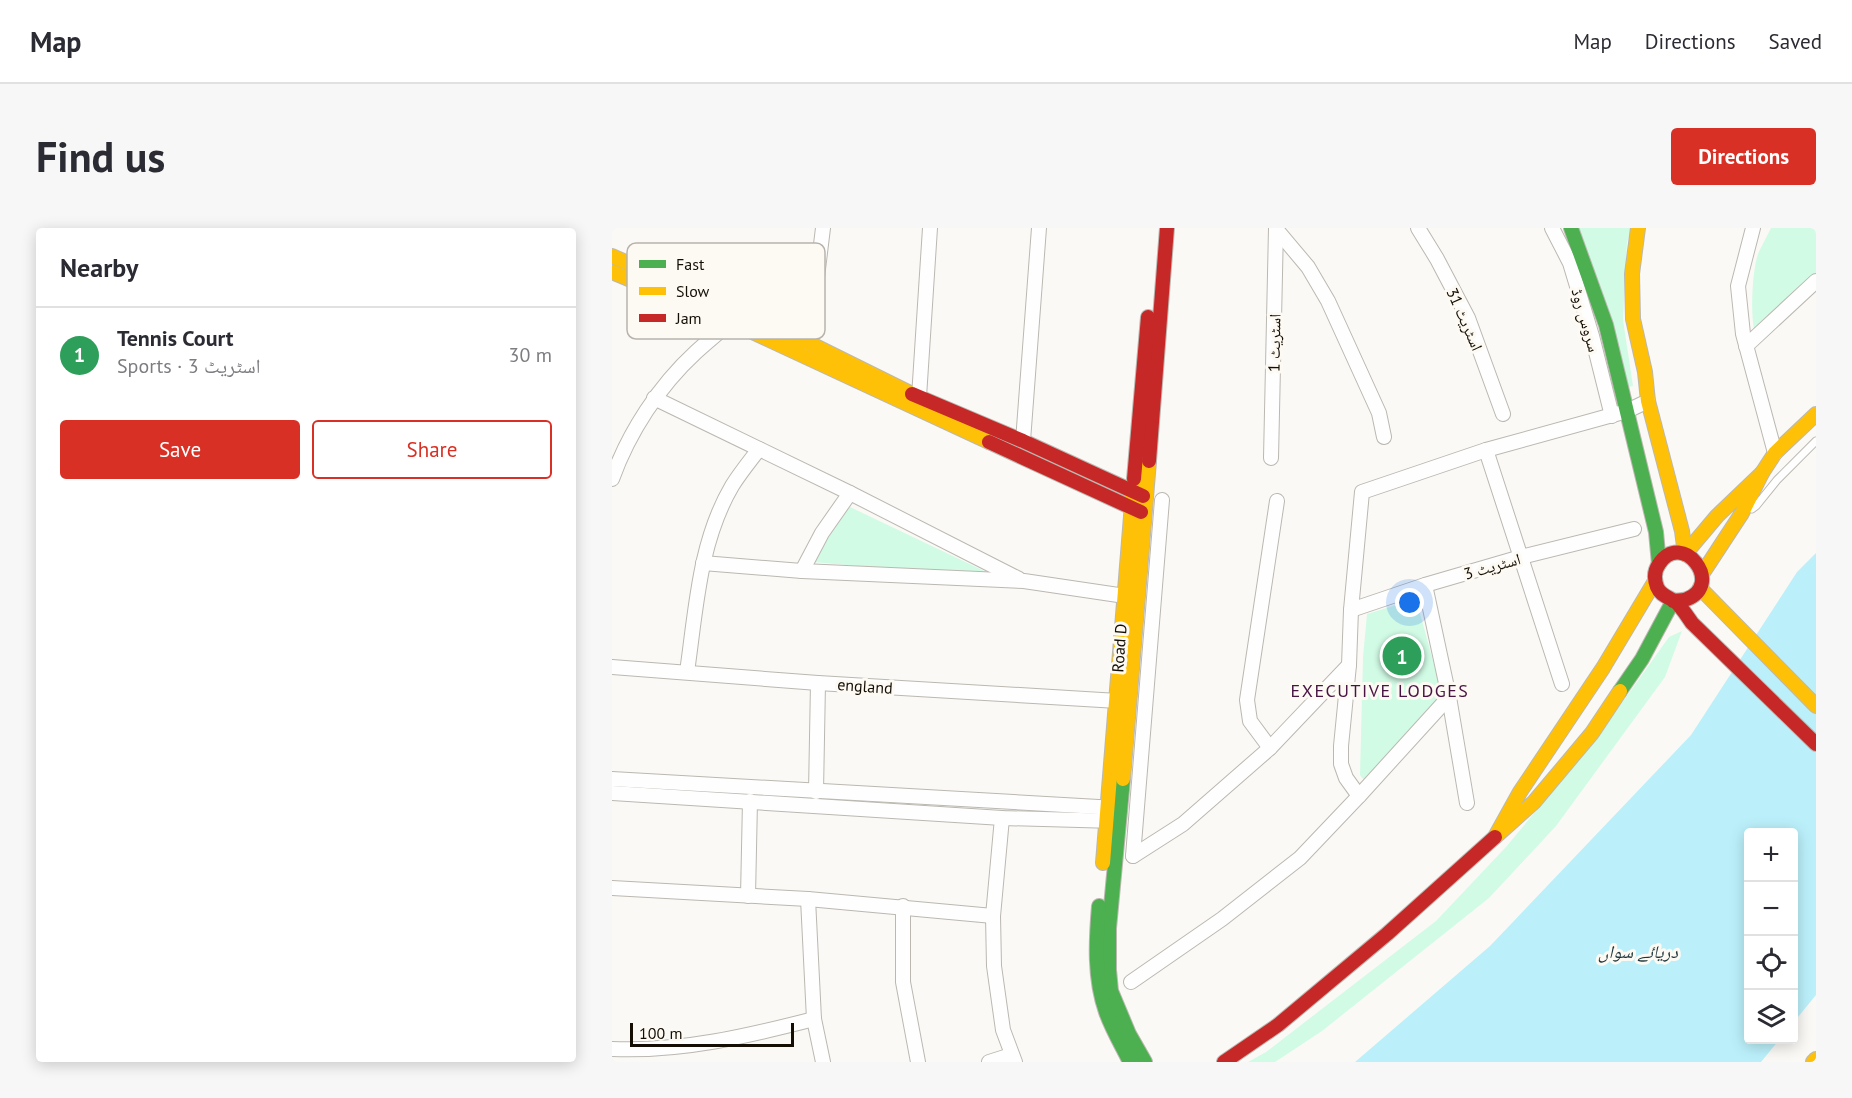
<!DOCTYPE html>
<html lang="en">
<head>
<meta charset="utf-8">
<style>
	:root { --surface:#fff; --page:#f7f7f7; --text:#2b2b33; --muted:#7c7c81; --line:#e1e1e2; --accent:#d93025 }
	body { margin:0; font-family:"PT Sans","Noto Naskh Arabic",sans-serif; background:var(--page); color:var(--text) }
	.controls { position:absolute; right:18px; bottom:18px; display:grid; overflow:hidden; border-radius:6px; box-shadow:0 3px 15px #0003 }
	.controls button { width:54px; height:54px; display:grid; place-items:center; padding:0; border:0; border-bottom:2px solid var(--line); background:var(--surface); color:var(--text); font:30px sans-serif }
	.scale { position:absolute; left:18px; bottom:15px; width:164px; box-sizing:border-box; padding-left:6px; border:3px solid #140e05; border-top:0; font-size:16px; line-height:21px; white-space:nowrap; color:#140e05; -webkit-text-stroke:4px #fdfaf4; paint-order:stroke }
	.you { position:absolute; left:798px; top:375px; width:21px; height:21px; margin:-15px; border:4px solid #fff; border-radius:50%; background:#1a73e8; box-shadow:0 0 0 9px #1a73e833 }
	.badge { display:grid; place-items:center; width:39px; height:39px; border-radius:50%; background:var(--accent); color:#fff; font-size:20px; font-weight:700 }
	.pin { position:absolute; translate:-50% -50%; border:3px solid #fff; box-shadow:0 2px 6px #0006 }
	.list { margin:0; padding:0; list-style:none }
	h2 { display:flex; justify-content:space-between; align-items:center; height:78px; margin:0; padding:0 24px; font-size:26px }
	h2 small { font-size:20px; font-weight:400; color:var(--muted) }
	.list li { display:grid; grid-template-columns:39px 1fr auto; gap:18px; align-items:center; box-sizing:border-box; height:96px; padding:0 24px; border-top:2px solid var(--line) }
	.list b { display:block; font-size:22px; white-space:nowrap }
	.list p { margin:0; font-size:20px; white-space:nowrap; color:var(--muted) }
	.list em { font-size:20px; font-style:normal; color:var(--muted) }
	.actions { display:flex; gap:12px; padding:18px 24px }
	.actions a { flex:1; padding:14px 0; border:2px solid var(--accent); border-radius:6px; text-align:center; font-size:21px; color:var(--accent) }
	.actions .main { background:var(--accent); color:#fff }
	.icon { flex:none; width:33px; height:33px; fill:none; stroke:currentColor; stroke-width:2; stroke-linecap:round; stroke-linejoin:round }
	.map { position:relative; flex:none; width:1204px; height:834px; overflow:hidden; border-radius:6px }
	header { display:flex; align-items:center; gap:36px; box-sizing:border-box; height:84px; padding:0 30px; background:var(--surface); border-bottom:2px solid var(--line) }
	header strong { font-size:28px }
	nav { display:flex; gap:33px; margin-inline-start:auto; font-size:21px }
	.intro { display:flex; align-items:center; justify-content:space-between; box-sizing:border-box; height:144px; padding:0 36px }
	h1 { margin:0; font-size:42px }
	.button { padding:15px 27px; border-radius:6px; background:var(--accent); color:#fff; font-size:21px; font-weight:700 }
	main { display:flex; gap:36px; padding:0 36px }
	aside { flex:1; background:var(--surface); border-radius:6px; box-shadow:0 3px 15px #0003 }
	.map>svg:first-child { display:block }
	.green { fill:#d1fbe5 }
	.water { fill:#bbf0fa }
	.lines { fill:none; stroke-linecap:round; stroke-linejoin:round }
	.lane-casing { stroke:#bbb8b1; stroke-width:9 }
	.street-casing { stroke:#bbb8b1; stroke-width:16 }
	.fast-casing { stroke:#bbb8b1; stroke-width:16 }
	.slow-casing { stroke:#bbb8b1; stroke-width:16 }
	.jam-casing { stroke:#bbb8b1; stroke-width:16 }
	.lane { stroke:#fefefe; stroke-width:7 }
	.street { stroke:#fefefe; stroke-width:14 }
	.fast { stroke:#4caf50; stroke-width:14 }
	.slow { stroke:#ffc107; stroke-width:14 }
	.jam { stroke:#c62828; stroke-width:14 }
	.labels { text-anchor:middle; stroke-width:6; stroke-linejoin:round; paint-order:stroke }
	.street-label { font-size:16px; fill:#140e05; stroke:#fdfaf4 }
	.neighbourhood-label { font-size:18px; letter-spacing:1.5px; fill:#481443; stroke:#fdfaf4 }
	.water-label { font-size:18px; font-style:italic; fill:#1d363b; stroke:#fdfaf4 }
	.key { fill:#fdfaf4; stroke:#b7b3ac; stroke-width:1.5 }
	.key-label { font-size:16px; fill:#140e05 }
</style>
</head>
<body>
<header>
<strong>Map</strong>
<nav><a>Map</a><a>Directions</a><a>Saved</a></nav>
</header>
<div class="intro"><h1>Find us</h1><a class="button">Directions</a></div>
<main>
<aside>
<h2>Nearby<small></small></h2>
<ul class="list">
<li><span class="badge" style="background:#2e9e5b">1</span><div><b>Tennis Court</b><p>Sports · اسٹریٹ 3</p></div><em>30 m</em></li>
</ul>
<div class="actions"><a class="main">Save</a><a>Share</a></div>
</aside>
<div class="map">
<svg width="1204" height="834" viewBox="0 0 1204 834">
	<rect width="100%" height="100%" fill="#fbf9f6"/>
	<g class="green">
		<polygon points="964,0 1020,0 1015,14 1011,92 1021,158 1013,160"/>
		<path d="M 1159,0 L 1204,0 L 1204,49 L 1143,106 C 1138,87 1140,44 1146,26 C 1150,17 1155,8 1159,0 Z"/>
		<polygon points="238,279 387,350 200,334 218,301"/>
		<polygon points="804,371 831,469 754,555 748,547 751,429 755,386"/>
		<polygon points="1070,403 1053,449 944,598 877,670 710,803 663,834 636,834 654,824 824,693 894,619 987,507 1057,409"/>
	</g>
	<polygon class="water" points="1204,325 1204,767 1182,794 1182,604 1136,604 1136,812 1167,812 1149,834 743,834 878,718 1079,507 1185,344"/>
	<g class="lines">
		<g class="lane-casing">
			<polyline id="lane" points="1140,281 1144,278 1165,252 1204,213"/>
		</g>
		<g class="street-casing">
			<g id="street">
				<polyline points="806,0 825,31 856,90 891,186"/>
				<polyline points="940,0 958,35 980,108 1000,188"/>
				<polyline points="1141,0 1126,58 1131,106 1163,225"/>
				<polyline points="664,1 696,39 716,73 767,185 772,209"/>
				<polyline points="197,115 211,0"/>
				<polyline points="1134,118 1204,53"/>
				<polyline points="307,169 318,0"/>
				<polyline points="42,170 238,265 407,351"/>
				<polyline points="411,213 427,0"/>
				<polyline points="874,222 950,456"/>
				<polyline points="659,230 664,0"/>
				<path d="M 0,251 C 17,204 47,158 84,124 C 95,114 107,104 119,94"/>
				<polyline points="91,335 190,343 412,353 513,368"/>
				<polyline points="190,343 210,305 238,265"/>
				<polyline points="813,357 837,469 855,575"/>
				<polyline points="739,382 813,357 909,329 1022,301"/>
				<polyline points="0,439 206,455 506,473"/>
				<path d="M 75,444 C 84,382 87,314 120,258 C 128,245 138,233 147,221"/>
				<polyline points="658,520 638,493 635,472 665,273"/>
				<polyline points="0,551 504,580"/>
				<polyline points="204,564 206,455"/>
				<polyline points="0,565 390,590 503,593"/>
				<polyline points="747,568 734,550 729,536 729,518 737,437 739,382 750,264 874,222 1015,183 1036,173"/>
				<polyline points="390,590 381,688 382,738 391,802 403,834"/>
				<polyline points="521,628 550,272"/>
				<polyline points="521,628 571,596 658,520 737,437"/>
				<polyline points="0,660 196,671 381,688"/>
				<polyline points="136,668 138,573"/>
				<polyline points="196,671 202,791 211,834"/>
				<polyline points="291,678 291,754 306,834"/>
				<polyline points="519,754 610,691 688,630 747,568 837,469"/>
				<path d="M 0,821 C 69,824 136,808 202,791"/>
				<polyline points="377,834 399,827"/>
			</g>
		</g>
		<g class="fast-casing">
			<g id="fast">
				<polyline points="959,0 994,97 1044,304 1047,336"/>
				<polyline points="1008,463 1030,431 1061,373"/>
				<polyline points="511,551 497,700 497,742 499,763 517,806 533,834"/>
				<path d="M 487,678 C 484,713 482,750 494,784 C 500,801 510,818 518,834"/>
			</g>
		</g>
		<g class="slow-casing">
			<g id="slow">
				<polyline points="1026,0 1020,46 1021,91 1033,144 1036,173 1070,303 1073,326"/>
				<polyline points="0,28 197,115 300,166"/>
				<polyline points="0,44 119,94 377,214"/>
				<polyline points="1150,245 1163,225 1204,186"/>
				<polyline points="1073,326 1105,288 1150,245 1130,285 1090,346"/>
				<polyline points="1088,360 1204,478"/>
				<polyline points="1008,463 980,505 922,574 883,609 908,564 991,440 1043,353"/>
				<polyline points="511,551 537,233"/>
				<polyline points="491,635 522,251"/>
				<polyline points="1201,834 1204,831"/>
			</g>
		</g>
		<g class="jam-casing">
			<g id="jam">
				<polyline points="300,166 411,213 531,268"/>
				<polyline points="377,214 529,284"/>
				<polyline points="537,233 555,0"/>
				<polyline points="522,251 536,89"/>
				<path d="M 1061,373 C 1065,372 1071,373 1075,371 C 1113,356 1070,301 1047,336 C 1042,343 1042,351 1045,359 C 1049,369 1059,369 1066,376 C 1071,382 1076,389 1080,395 L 1204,516"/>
				<polyline points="612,834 666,797 775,706 883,609"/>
			</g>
		</g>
		<use href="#lane" class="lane"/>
		<use href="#street" class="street"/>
		<use href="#fast" class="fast"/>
		<use href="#slow" class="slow"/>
		<use href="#jam" class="jam"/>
	</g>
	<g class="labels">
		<g class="street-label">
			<text transform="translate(853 91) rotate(66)" y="6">اسٹریٹ 31</text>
			<text transform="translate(974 92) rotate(74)" y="6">سروس روڈ</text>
			<text transform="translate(662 115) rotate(-89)" y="6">اسٹریٹ 1</text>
			<text transform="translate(880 338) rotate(-16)" y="6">اسٹریٹ 3</text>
			<text transform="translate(507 420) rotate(-86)" y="6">Road D</text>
			<text transform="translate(253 458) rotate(4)" y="6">england</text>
		</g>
		<g class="neighbourhood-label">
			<text x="768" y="469">EXECUTIVE LODGES</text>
		</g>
		<g class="water-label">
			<text x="1026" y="730">دریائے سواں</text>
		</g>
	</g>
	<rect x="15" y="15" width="198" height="96" rx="9" class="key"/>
	<rect x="27" y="32" width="27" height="8" fill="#4caf50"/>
	<rect x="27" y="59" width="27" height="8" fill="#ffc107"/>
	<rect x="27" y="86" width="27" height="8" fill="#c62828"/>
	<g class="key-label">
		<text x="64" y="42">Fast</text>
		<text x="64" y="69">Slow</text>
		<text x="64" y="96">Jam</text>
	</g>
</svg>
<div class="controls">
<button>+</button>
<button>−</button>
<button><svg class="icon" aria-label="locate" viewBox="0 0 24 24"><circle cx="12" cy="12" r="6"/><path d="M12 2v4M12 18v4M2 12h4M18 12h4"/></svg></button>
<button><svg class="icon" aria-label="layers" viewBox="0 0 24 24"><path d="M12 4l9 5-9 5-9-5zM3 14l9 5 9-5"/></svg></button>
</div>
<div class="scale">100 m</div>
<div class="you"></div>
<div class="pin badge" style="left:790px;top:428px;background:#2e9e5b">1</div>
</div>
</main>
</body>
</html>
